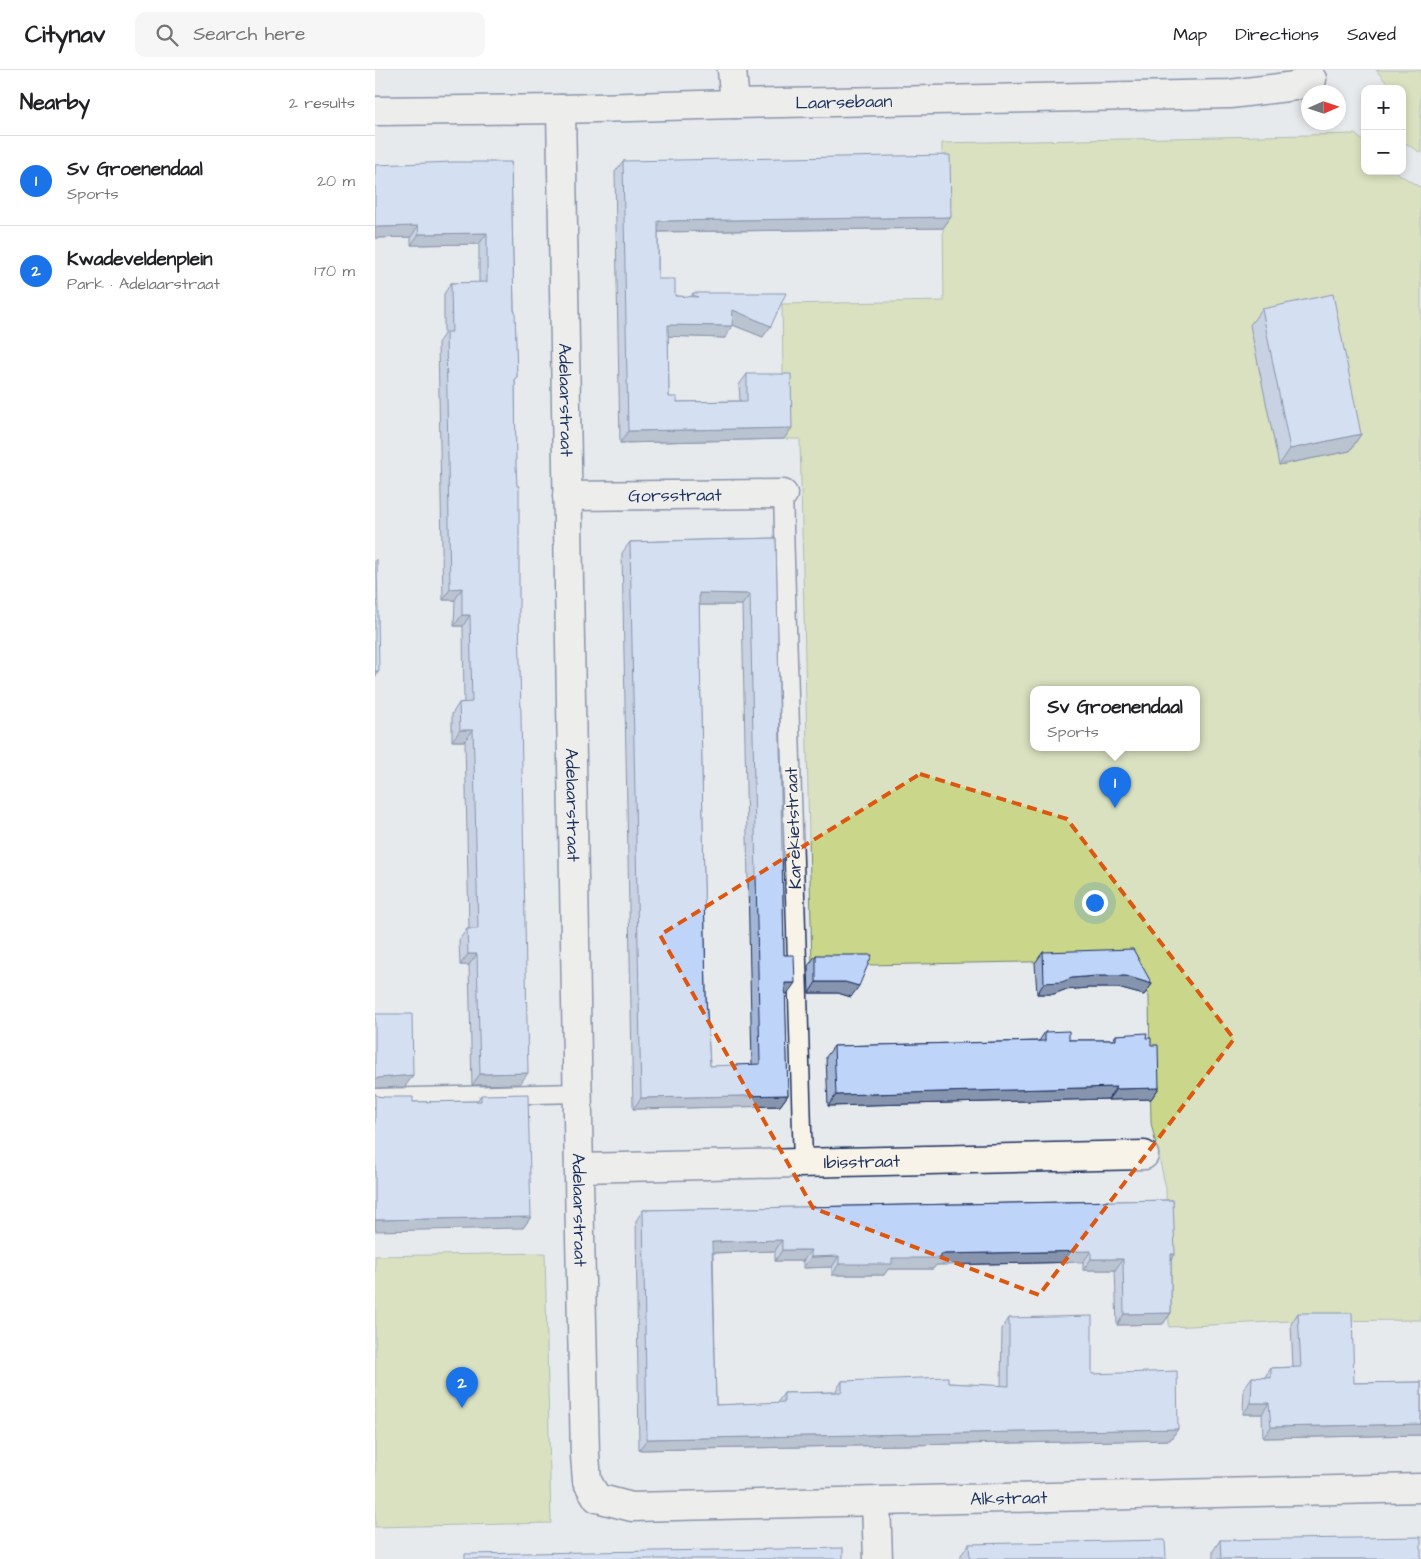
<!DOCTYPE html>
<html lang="en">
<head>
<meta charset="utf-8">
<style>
	:root { --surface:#fff; --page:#f6f6f6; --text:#202124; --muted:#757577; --line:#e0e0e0; --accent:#1a73e8 }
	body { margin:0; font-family:"Architects Daughter",sans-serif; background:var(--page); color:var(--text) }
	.controls { position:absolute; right:15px; top:15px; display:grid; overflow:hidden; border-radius:10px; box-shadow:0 2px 8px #0003 }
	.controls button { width:45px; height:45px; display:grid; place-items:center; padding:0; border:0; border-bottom:1px solid var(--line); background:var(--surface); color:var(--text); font:25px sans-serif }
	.compass { position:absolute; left:926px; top:15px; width:45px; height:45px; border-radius:50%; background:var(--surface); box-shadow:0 2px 8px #0003; rotate:87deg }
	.you { position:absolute; left:719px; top:832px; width:18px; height:18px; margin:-12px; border:4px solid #fff; border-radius:50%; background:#1a73e8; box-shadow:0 0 0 8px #1a73e833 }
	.badge { display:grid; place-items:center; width:32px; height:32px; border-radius:50%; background:var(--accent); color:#fff; font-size:16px; font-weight:700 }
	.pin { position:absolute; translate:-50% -41px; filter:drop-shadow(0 1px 2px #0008) }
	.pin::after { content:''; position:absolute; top:26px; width:18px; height:15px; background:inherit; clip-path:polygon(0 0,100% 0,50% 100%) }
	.popup { position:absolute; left:655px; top:616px; width:170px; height:65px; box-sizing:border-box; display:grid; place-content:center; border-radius:10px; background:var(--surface); filter:drop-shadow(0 1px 4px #0005); font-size:16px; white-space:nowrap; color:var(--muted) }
	.popup b { font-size:19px; color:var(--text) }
	.popup::after { content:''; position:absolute; left:50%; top:100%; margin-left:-10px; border:10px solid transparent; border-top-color:var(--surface) }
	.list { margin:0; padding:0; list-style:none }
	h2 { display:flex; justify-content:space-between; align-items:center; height:65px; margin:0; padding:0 20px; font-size:21px }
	h2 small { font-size:16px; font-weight:400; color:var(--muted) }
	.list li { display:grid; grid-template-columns:32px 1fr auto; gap:15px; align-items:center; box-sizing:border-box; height:90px; padding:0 20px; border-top:1px solid var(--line) }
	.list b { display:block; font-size:19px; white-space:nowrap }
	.list p { margin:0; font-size:16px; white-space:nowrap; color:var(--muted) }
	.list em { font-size:16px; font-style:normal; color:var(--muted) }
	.icon { flex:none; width:28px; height:28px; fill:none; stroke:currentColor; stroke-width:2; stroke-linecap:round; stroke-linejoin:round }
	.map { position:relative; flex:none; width:1046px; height:1489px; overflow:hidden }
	header { display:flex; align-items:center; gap:30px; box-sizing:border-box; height:70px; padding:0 25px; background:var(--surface); border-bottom:1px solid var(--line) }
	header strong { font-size:24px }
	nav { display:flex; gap:28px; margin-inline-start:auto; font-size:18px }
	.search { width:350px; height:45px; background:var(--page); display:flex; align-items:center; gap:12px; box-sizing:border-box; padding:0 18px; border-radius:10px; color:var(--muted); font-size:19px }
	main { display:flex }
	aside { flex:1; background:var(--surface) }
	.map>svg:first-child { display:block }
	.green { fill:#cad78a; stroke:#728374; fill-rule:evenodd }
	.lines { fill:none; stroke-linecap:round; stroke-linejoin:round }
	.service-casing { stroke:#1b2f5e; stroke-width:21 }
	.minor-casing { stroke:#1b2f5e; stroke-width:31 }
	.service { stroke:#f7f3e8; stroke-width:18 }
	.minor { stroke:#f7f3e8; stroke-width:28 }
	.wall { fill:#a4b6d6; stroke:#1b2f5e; fill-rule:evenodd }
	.shaded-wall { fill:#8694ae; stroke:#1b2f5e }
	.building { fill:#bfd4f9; stroke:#1b2f5e; fill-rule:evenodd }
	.marked { fill:none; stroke:#de5710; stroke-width:4; stroke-dasharray:10 6; stroke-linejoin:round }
	.labels { text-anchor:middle; stroke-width:4; stroke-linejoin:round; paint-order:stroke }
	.street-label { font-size:18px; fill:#1b2f5e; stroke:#f7f3e8 }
</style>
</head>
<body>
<header>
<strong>Citynav</strong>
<div class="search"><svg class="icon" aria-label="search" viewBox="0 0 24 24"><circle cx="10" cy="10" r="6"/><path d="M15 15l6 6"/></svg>Search here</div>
<nav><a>Map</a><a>Directions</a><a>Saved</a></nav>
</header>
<main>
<aside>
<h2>Nearby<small>2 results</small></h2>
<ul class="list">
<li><span class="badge">1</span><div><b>Sv Groenendaal</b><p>Sports</p></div><em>20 m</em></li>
<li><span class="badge">2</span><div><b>Kwadeveldenplein</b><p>Park · Adelaarstraat</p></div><em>170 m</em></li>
</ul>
</aside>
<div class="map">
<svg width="1046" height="1489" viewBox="0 0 1046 1489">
	<rect width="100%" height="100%" fill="#e6eaed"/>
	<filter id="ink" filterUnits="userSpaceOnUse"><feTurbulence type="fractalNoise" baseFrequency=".02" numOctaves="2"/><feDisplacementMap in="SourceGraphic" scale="10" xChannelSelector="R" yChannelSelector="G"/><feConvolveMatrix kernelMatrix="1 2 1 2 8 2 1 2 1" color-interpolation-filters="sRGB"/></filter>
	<g filter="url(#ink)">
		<g class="green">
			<polygon points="1001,0 1046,0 1046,83 1027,71 1027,19 1013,19 1012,13"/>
			<path d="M 980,64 L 990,73 L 990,101 L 1019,101 L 1046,118 L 1046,1250 L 915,1251 L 794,1257 L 791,1118 L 776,1053 L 774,927 L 755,890 L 437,896 L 425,369 L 409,369 L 407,234 L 569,231 L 567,73 ZM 659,619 L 821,619 L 821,677 L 659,677 Z"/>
			<polygon points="170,1183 176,1453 0,1457 0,1186"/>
		</g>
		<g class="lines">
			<g class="service-casing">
				<g id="service">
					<polyline points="408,424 428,1093"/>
					<polyline points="0,1028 203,1023"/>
				</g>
			</g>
			<g class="minor-casing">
				<g id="minor">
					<polyline points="357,0 360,34"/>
					<path id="s1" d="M 186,39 L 205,1166 L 210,1385 L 212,1411 L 222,1428 L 257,1437 L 1046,1418"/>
					<path id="s2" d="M 0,41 L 186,39 L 360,34 L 855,24 L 920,16 L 937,9"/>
					<path id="s3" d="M 192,426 L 408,424"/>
					<path id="s4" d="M 205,1098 L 769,1085"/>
					<polyline points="501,1432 503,1489"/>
				</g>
			</g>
			<use href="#service" class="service"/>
			<use href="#minor" class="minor"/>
		</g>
		<g class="wall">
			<polygon points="248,91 576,147 568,158 283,162 283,209 300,226 316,227 318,223 388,267 358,255 357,256 350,268 293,266 294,327 302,332 365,331 364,315 372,304 409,369 245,373 240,102"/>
			<polygon points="136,92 139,241 142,308 140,311 145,1014 97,1015 94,895 85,895 84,870 92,859 94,859 90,671 77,671 77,644 84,633 89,632 88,556 79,556 80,530 68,530 63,273 69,264 69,224 76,213 104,213 104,174 36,175 36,167 0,168"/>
			<polygon points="887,239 986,364 975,381 904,395 875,255"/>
			<path d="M 401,468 L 409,885 L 412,924 L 410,924 L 413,1025 L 405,1036 L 258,1039 L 247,483 L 255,472 ZM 324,535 L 367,535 L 377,995 L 335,996 L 331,928 Z"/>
			<polygon points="668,882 777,914 769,925 743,918 713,918 689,920 679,924 662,924 660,893"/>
			<polygon points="441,885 476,927 463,923 434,923 433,896"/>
			<polygon points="670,962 694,970 738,970 741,965 771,968 776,975 784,1018 776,1029 733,1030 733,1029 453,1036 451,987 459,976 664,971"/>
			<polygon points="106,1025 156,1147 148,1158 2,1026 38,1032 102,1031"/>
			<polygon points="798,1130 796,1190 796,1243 788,1254 742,1255 740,1200 708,1200 708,1192 561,1195 558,1199 513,1199 509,1205 457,1205 457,1197 428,1198 428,1191 400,1191 400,1181 338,1183 341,1335 402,1333 409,1323 460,1322 467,1311 573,1313 626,1316 627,1259 634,1248 717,1304 803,1359 795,1370 264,1380 261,1151 268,1140"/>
			<polygon points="923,1243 979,1313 1046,1312 1046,1365 888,1368 887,1344 868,1344 869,1318 877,1307 889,1308 896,1298 918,1297 916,1254"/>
			<polygon points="845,1470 1046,1489 838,1489 838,1481"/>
			<polygon points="594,1474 791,1489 586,1489 586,1485"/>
		</g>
		<g class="shaded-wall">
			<polygon points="576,147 568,158 275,162 283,151"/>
			<polygon points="43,156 36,167 0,168 0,157"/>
			<polygon points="112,163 104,174 36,175 44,164"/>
			<polygon points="358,240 396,256 388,267 350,252"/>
			<polygon points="293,255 357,256 350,268 285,266"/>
			<polygon points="417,358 409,369 245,373 253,361"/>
			<polygon points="986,364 975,381 904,395 915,379"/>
			<polygon points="87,518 80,530 68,530 75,519"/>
			<polygon points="324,523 375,524 367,535 316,535"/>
			<polygon points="87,545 95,545 88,556 79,556"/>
			<polygon points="0,601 4,601 0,607"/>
			<polygon points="85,660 98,660 90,671 77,671"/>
			<polygon points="93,884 102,884 94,895 85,895"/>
			<polygon points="721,906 751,906 777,914 769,925 743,918 713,918 689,920 679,924 662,924 669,913 697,908"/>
			<polygon points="441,912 470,912 484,916 476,927 463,923 434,923"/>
			<polygon points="410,913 420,913 412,924 402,924"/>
			<polygon points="153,1003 145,1014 97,1015 105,1004"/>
			<polygon points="38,1005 30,1017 0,1018 0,1010 3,1008"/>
			<polygon points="741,1017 733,1029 453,1036 461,1025"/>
			<polygon points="784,1018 776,1029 733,1030 741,1019"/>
			<polygon points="413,1025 405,1036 258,1039 266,1028"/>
			<polygon points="156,1147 148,1158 0,1161 0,1150"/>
			<polygon points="407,1170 400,1181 330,1183 337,1172"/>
			<polygon points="407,1180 436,1180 428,1191 400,1191"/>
			<polygon points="716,1181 708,1192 561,1195 558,1199 513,1199 509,1205 457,1205 464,1194 517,1188 566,1184"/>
			<polygon points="796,1184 800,1184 793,1195"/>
			<polygon points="464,1186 457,1197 428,1198 436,1187"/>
			<polygon points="716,1189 748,1189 740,1200 708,1200"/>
			<polygon points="796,1243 788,1254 742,1255 749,1244"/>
			<polygon points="876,1333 894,1333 887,1344 868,1344"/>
			<polygon points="1046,1354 1046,1365 888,1368 896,1357"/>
			<polygon points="803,1359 795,1370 264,1380 272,1369"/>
		</g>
		<g class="building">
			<polygon points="575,85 576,147 283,151 283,209 300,209 300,226 323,227 318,225 318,223 411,223 396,256 358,240 357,256 293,255 294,327 302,327 302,332 372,331 372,304 416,304 417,358 253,361 248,91"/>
			<polygon points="78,92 136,92 139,241 140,241 142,308 140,308 141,396 142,416 144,416 144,545 153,1003 105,1004 102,884 93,884 92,859 103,859 99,688 98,660 85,660 84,633 97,632 95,545 87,545 87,518 75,519 71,262 77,262 76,213 112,212 112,163 44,164 43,156 0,157 0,95"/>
			<polygon points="958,224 986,364 915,379 887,239"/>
			<path d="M 401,468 L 409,885 L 419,885 L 420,913 L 410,913 L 413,1025 L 266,1028 L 255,472 ZM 324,523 L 375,524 L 385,994 L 335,996 L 331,928 Z"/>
			<polygon points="0,490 2,490 4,601 0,601"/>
			<polygon points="758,879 777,914 751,906 721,906 697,908 687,912 669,913 668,882"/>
			<polygon points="441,885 497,885 484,916 470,912 441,912"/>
			<polygon points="0,944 37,944 38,1005 3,1008 0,1010"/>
			<polygon points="694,961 694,970 741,970 741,965 772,963 771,968 776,968 776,975 783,975 784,1018 741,1019 741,1017 461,1025 459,976 670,971 670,962"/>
			<polygon points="0,1023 2,1026 8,1027 38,1027 38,1032 106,1031 106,1025 153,1024 156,1147 0,1150"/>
			<polygon points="798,1130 800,1184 796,1184 796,1243 749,1244 748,1189 716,1189 716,1181 566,1184 566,1188 517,1188 517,1194 464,1194 464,1186 436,1187 436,1180 407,1180 407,1170 337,1172 341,1335 409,1332 409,1323 467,1322 467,1311 573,1307 573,1313 634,1316 634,1248 717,1246 717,1304 802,1301 803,1359 272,1369 268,1140"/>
			<polygon points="923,1243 977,1243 979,1313 1046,1312 1046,1354 896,1357 894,1333 876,1333 877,1307 896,1308 896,1298 926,1297"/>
			<polygon points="1046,1467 1046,1489 846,1489 845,1470"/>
			<polygon points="790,1470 791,1489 595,1489 594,1474"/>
			<polygon points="468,1478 468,1489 90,1489 90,1484"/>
		</g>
	</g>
	<path d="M0 0H1046V1489H0ZM 545,704 L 692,749 L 859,969 L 664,1225 L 438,1138 L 285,865 Z" fill="#e6eaed" fill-opacity=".55" fill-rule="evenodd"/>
	<path class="marked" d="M 545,704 L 692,749 L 859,969 L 664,1225 L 438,1138 L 285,865 Z"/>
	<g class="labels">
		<g class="street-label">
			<text dy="6" stroke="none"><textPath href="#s2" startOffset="469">Laarsebaan</textPath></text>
			<text dy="6" stroke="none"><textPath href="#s1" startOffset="291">Adelaarstraat</textPath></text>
			<text dy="6" stroke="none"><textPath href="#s3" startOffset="108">Gorsstraat</textPath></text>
			<text dy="6" stroke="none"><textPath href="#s1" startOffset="696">Adelaarstraat</textPath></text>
			<text transform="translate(418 758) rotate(-92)" y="6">Karekietstraat</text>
			<text dy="6" stroke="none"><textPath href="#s4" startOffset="282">Ibisstraat</textPath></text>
			<text dy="6" stroke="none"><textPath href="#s1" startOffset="1101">Adelaarstraat</textPath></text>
			<text dy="6" stroke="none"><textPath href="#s1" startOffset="1805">Alkstraat</textPath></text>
		</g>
	</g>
</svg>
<div class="controls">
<button>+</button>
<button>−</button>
</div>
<svg class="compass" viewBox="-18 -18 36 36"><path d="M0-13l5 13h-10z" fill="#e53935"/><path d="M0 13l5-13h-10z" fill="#757577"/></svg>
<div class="you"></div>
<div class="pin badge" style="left:740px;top:738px">1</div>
<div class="popup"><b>Sv Groenendaal</b>Sports</div>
<div class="pin badge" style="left:87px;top:1338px">2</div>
</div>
</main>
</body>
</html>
